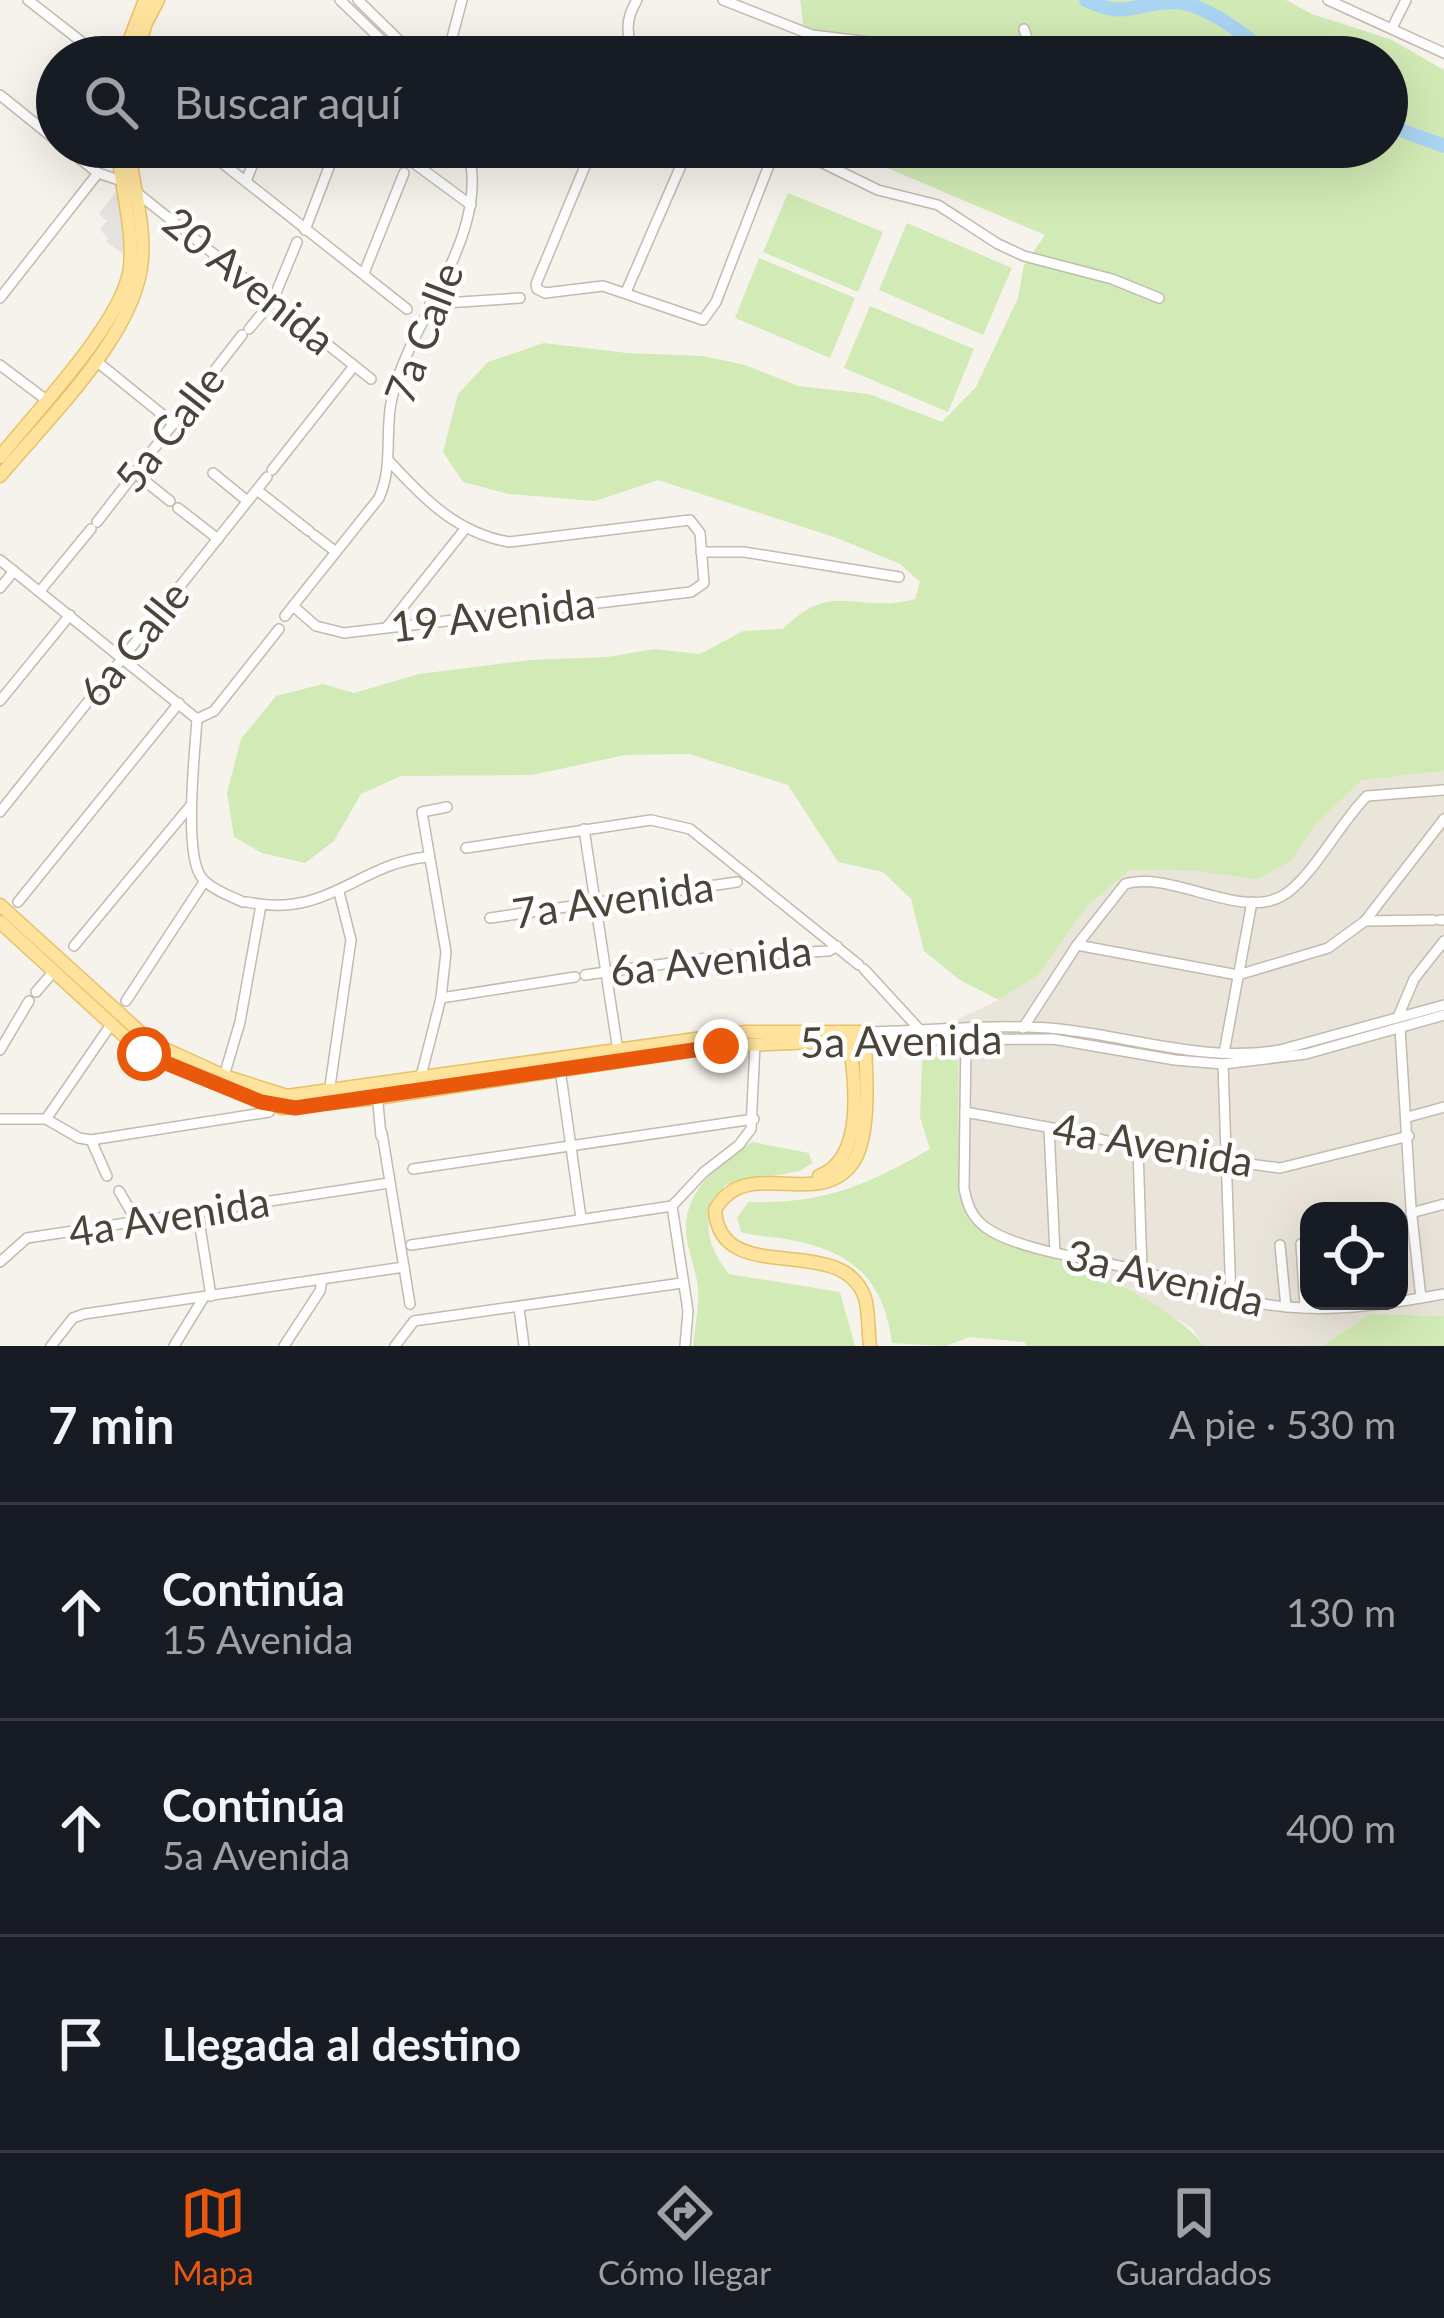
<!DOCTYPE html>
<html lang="es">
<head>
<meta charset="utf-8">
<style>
	:root { --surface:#171b24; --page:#242831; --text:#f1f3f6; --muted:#9ea1a6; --line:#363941; --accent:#ea580c }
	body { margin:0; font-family:Lato,sans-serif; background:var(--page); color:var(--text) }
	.controls { position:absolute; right:36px; bottom:36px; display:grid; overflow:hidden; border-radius:24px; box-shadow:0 12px 48px #0002 }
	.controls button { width:108px; height:108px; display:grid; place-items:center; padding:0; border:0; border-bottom:3px solid var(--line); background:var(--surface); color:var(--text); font:60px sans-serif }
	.stop { position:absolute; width:36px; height:36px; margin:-27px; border:9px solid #ea580c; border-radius:50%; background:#fff }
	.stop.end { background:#ea580c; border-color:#fff; box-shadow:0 3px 12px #0008 }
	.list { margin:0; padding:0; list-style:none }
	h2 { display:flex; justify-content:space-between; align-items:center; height:156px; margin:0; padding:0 48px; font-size:51px }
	h2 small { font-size:39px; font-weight:400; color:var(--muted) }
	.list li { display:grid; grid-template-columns:78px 1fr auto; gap:36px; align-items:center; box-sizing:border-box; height:216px; padding:0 48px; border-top:3px solid var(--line) }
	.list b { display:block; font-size:45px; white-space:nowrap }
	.list p { margin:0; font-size:39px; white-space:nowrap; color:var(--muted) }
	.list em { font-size:39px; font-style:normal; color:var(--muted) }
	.icon { flex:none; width:66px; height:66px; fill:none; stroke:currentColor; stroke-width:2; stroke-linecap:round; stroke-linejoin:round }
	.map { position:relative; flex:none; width:1444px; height:1346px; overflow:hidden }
	.search { position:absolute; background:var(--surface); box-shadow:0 12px 48px #0002; left:36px; right:36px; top:36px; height:132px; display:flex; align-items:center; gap:30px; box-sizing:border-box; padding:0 42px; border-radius:66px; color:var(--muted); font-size:45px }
	.sheet { height:804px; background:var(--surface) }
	nav { display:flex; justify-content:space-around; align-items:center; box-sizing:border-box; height:168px; border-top:3px solid var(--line); background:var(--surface); font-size:33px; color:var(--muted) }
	nav a { display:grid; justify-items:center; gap:6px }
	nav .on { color:var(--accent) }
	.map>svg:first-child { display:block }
	.residential { fill:#eae5da; fill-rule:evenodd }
	.green { fill:#d2eab5 }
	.parking { fill:#e5e3e0 }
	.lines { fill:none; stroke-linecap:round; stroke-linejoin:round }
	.river { stroke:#a9d4f2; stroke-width:14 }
	.minor-casing { stroke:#c2bbae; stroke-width:12 }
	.major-casing { stroke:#e6c16a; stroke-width:15 }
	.minor { stroke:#fff; stroke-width:9 }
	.major { stroke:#ffe39c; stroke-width:12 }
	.route { stroke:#ea580c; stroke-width:15 }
	.labels { text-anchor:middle; stroke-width:9; stroke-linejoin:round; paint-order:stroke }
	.street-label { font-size:42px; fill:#4b4439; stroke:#fff }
</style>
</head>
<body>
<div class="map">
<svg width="1444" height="1346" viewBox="0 0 1444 1346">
	<rect width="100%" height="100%" fill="#f6f3ec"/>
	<path class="residential" d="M 1444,771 L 1444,1316 L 1369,1314 L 1323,1346 L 1204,1346 L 1192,1328 L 1117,1283 L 969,1218 L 959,1177 L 958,1019 L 999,1000 L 1038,975 L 1088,905 L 1130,870 L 1199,871 L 1256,880 L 1291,861 L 1315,826 L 1362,780 ZM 1309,1211 L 1399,1211 L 1399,1301 L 1309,1301 Z"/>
	<g class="green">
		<path d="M 800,0 L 1286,0 L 1312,14 L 1392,40 L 1444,70 L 1444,771 L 1362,780 L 1315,826 L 1291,861 L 1256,880 L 1199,871 L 1130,870 L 1088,905 L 1038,975 L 999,1000 L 960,980 L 924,951 L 911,899 L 883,872 L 838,862 L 788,785 L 689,754 L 625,755 L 532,775 L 401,776 L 361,794 L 334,841 L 305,863 L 262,853 L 234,837 L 227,793 L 241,739 L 276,696 L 323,684 L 354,693 L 419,674 L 530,660 L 607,657 L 654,649 L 700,654 L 743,631 L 783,629 C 834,578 855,615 915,599 L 920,582 L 900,564 L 837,538 L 658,480 L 595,501 L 509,494 L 463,482 L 443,452 L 458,394 L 488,362 L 544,343 L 627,353 L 703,356 L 745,365 L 798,386 L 869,394 L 942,422 L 976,387 L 1018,298 L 1024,265 L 1045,235 L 838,147 L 1387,147 L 1387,57 L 785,57 L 806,46 Z"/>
		<polygon points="788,193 883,232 858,292 763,252"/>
		<polygon points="907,223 1012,268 983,335 879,290"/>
		<polygon points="759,258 855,298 830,358 735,318"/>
		<polygon points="870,306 974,349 948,412 844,368"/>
		<path d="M 944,1049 L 958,1049 L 959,1177 L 969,1218 C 1026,1240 1172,1299 1204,1346 L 1027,1346 L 1024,1342 L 970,1337 L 946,1346 L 892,1343 C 883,1274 847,1248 779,1238 C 766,1236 754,1236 741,1232 L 737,1218 L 748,1202 C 825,1204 865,1186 930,1149 L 920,1117 L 922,1061 Z"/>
		<path d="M 752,1142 L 809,1153 L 812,1163 L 800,1171 L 725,1185 C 701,1218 704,1242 729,1274 L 840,1292 L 855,1346 L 693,1346 C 695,1327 699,1307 698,1288 C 696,1269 687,1250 686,1231 C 684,1189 721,1163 752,1142 Z"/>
		<polygon points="1369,1314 1444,1316 1444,1346 1323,1346"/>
	</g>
	<polygon class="parking" points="115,193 122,209 127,256 106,242 108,239 100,229 107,221 99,214"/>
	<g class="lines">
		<g class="river">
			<path d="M 1086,0 C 1128,19 1130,4 1171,2 C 1204,1 1247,36 1271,57"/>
			<polyline points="1387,125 1444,146"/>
		</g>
		<g class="minor-casing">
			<g id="minor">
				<polyline points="28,0 101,57"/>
				<polyline points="340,0 399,57"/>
				<polyline points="358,0 416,57"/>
				<polyline points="723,0 812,35 936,50 952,57"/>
				<polyline points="1328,0 1444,53"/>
				<polyline points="1392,28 1406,0"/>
				<polyline points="1024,29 1033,57"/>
				<polyline points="447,57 462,0"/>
				<path d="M 637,57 C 625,38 625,19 637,0"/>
				<polyline points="0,95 57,141"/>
				<polyline points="65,147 98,173 122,181"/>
				<polyline points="202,147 407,309"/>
				<polyline points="392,147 471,205"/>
				<polyline points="593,147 536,284 537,289 545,293 603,286 703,320 716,302 776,147"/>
				<polyline points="790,147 878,190 938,205 998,244 1024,256 1112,279 1159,298"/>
				<polyline points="246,181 260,147"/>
				<polyline points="136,192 371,379"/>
				<polyline points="305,230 331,162"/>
				<polyline points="364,273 404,173"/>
				<polyline points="626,292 689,147"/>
				<polyline points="0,298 98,173"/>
				<polyline points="430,304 520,298"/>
				<polyline points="249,329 273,300 297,242"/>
				<polyline points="95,360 174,424"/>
				<polyline points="0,365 45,399"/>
				<polyline points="272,470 354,366"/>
				<polyline points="135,473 170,501"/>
				<polyline points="213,473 246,500"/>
				<polyline points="257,490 309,531"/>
				<polyline points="178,508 218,539"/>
				<polyline points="97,522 242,335"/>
				<polyline points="314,535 336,552"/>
				<polyline points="701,552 744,552 899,577"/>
				<polyline points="0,560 197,719"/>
				<polyline points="0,588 14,571"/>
				<polyline points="40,591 91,529"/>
				<path d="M 293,606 L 316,626 L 344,633 L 691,592 L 704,583 L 700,533 L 690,520 L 509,542 C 457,533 424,499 390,462"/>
				<path d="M 285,616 L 379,498 C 394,464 384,432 392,398 C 410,318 494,232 467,147"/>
				<polyline points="387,627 465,529"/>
				<polyline points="0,701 70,615"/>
				<path d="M 197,719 C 195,751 183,855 202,878 C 211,889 230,896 243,902"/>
				<polyline points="197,719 214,711 279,629"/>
				<polyline points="0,812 267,477"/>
				<polyline points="584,829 618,1051"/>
				<polyline points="466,848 651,820 690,829 859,965"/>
				<polyline points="18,902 179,703"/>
				<path d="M 247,902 C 328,919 357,864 427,857"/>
				<polyline points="490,918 737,882"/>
				<polyline points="1440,920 1444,920"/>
				<polyline points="1365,921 1444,819"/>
				<polyline points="1077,945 1238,975 1328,948 1365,921 1433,920"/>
				<polyline points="74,946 191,805"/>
				<polyline points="864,969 920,1030"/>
				<polyline points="585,975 721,956 829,951 837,946"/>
				<polyline points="36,992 54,971"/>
				<polyline points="441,998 575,977"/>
				<polyline points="126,1001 204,882"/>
				<polyline points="1398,1017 1414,979 1444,941"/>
				<path d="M 1023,1028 L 1077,945 L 1125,884 C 1171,870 1240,920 1282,896 C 1310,881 1341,821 1367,796 L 1444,790"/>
				<polyline points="1400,1028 1411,1208 1421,1298"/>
				<path d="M 864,1032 C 928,1031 995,1023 1059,1029 C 1133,1037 1206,1063 1280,1050 L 1444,1005"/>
				<path d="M 966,1038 L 964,1188 C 967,1204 971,1216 985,1227 C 1019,1252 1102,1260 1145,1272 C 1193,1286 1237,1303 1288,1307 C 1338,1312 1394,1303 1444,1294"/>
				<polyline points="864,1040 1053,1039 1175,1060 1223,1064 1306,1054 1444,1015"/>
				<polyline points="0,1050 29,1001"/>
				<polyline points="1224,1053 1252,902"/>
				<polyline points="1223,1064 1231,1300"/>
				<polyline points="560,1069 581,1218"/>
				<polyline points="224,1076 240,1022 261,905"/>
				<polyline points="420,1080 441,998 446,952 422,812 447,807"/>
				<polyline points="329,1093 351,940 339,892"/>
				<polyline points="377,1093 381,1136"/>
				<polyline points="965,1112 1069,1131 1138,1149 1280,1168 1409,1136"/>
				<polyline points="1408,1117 1444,1107"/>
				<polyline points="0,1119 46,1119 79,1138 91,1140 269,1112"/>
				<polyline points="46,1119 110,1026"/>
				<polyline points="1049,1128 1055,1253"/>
				<polyline points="382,1133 410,1304"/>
				<polyline points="91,1140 107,1176"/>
				<polyline points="1138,1149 1142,1271"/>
				<polyline points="413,1169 754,1119"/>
				<polyline points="119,1191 137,1222"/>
				<polyline points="1411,1213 1444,1204"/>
				<polyline points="198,1214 211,1296"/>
				<polyline points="1301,1244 1305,1308"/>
				<polyline points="411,1245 672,1206"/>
				<polyline points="1280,1245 1286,1307"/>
				<polyline points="0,1262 27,1238 389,1183"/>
				<polyline points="519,1308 524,1346"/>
				<polyline points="51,1346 73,1318 84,1314 404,1267"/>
				<polyline points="174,1346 204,1297"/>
				<polyline points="284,1346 320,1291 322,1280"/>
				<polyline points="395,1346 414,1321 682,1283"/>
				<polyline points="685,1346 688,1311 672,1206 704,1172 739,1145 751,1129 755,1044"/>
			</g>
		</g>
		<g class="major-casing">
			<g id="major">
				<polyline points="123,57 145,0"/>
				<polyline points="136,57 146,23 158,0"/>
				<path d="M 0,457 C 35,412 124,321 130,267 C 134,227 120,187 118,147"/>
				<path d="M 0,476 C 47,419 137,334 142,259 C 145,221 132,184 129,147"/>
				<path d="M 0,905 L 152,1043 L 224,1076 L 287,1096 L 746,1032 L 864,1032 C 866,1065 872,1132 854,1161 C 820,1213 746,1153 715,1210 C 720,1290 842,1230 865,1298 C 869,1312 868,1331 870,1346"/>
				<polyline points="0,922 144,1054 282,1108 377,1098 720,1046 862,1040"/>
				<path d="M 819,1176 C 868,1158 854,1074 848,1032"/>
			</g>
		</g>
		<use href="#minor" class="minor"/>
		<use href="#major" class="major"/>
	</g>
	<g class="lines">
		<polyline class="route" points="144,1054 261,1102 295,1108 721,1046"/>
	</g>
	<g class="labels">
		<g class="street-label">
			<text transform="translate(249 281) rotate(39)" y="15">20 Avenida</text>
			<text transform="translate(424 333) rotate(-69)" y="15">7a Calle</text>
			<text transform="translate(170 429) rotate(-52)" y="15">5a Calle</text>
			<text transform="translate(493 615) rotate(-7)" y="15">19 Avenida</text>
			<text transform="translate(134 644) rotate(-51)" y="15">6a Calle</text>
			<text transform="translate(613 900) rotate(-8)" y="15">7a Avenida</text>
			<text transform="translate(711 961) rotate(-6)" y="15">6a Avenida</text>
			<text transform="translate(901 1041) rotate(-1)" y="15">5a Avenida</text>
			<text transform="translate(1153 1145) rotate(10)" y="15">4a Avenida</text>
			<text transform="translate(169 1217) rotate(-9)" y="15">4a Avenida</text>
			<text transform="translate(1165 1278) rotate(14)" y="15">3a Avenida</text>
		</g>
	</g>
</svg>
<div class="controls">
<button><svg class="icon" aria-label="locate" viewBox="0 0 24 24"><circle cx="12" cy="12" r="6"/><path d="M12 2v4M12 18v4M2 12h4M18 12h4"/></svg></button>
</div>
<div class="stop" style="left:144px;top:1054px"></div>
<div class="stop end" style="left:721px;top:1046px"></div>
<div class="search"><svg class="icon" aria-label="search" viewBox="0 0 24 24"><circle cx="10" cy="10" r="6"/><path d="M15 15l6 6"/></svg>Buscar aquí</div>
</div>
<section class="sheet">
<h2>7 min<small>A pie · 530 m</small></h2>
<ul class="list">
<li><svg class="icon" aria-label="ahead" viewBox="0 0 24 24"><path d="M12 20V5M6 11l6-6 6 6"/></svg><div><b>Continúa</b><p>15 Avenida</p></div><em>130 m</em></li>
<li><svg class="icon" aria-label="ahead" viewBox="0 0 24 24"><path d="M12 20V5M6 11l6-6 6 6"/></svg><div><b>Continúa</b><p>5a Avenida</p></div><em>400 m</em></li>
<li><svg class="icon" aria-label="arrive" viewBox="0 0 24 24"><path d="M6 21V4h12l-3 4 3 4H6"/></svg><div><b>Llegada al destino</b></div></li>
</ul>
</section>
<nav>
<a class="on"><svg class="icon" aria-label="map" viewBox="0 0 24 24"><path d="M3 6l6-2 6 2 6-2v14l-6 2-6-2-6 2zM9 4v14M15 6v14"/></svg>Mapa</a>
<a><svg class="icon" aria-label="directions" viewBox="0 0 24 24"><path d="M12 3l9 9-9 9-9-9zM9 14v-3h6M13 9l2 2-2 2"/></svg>Cómo llegar</a>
<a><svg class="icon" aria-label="saved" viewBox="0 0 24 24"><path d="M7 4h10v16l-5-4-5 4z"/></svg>Guardados</a>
</nav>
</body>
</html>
